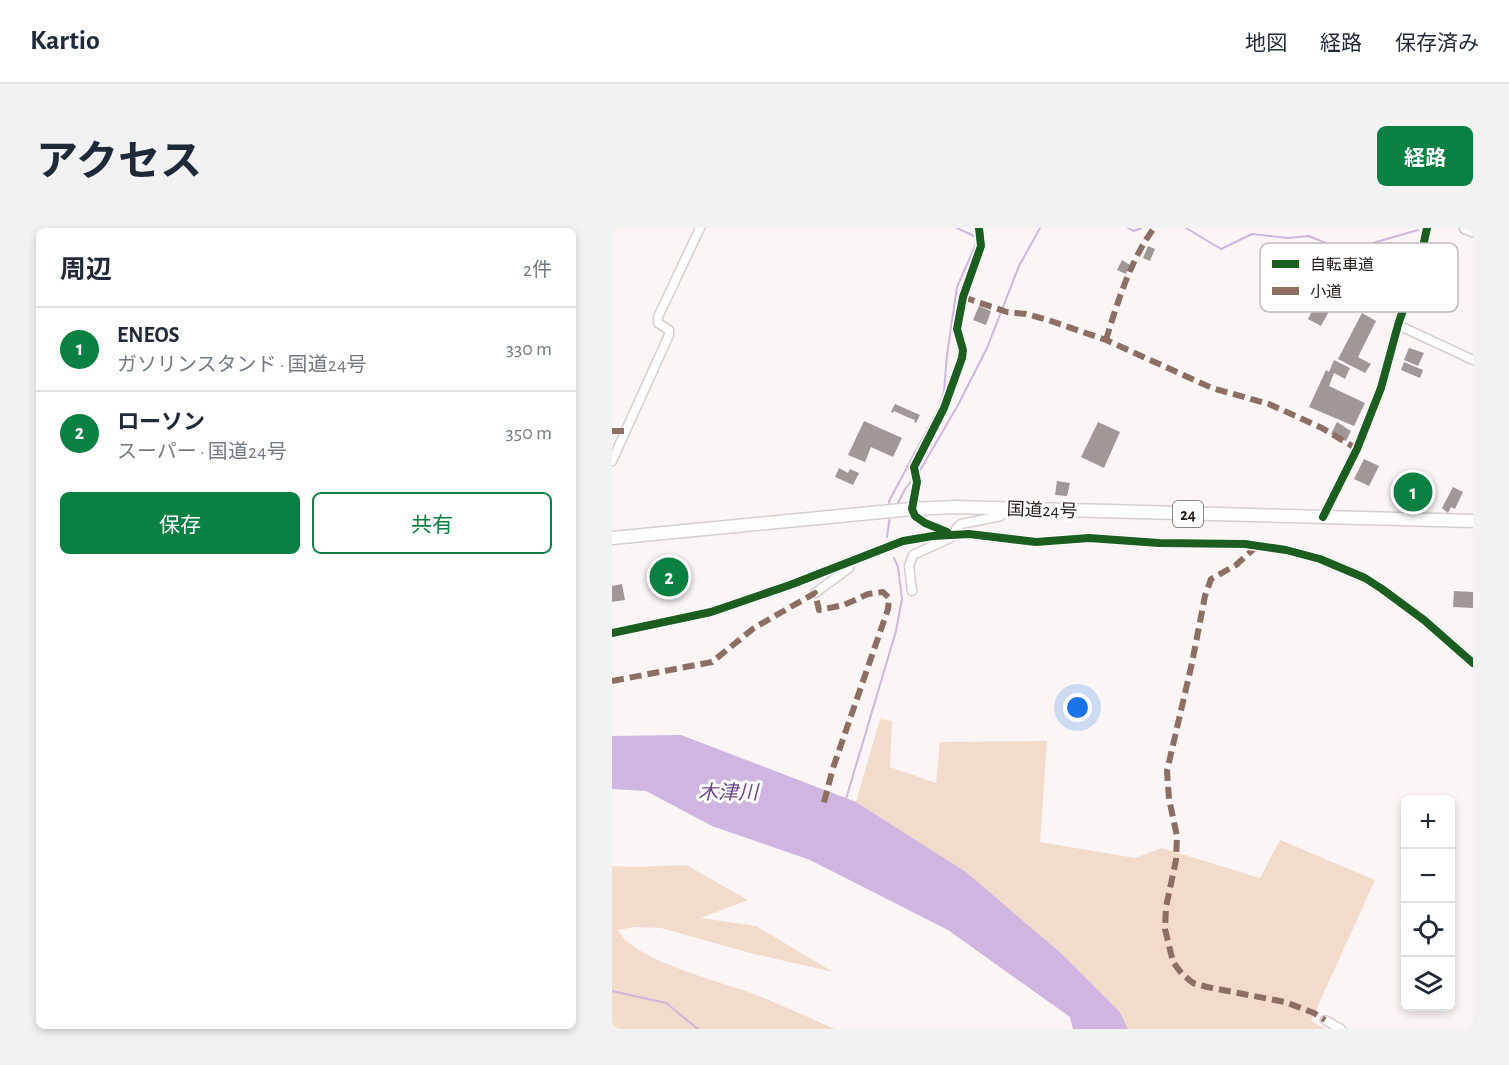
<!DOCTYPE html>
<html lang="ja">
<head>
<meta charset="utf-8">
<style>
	:root { --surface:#fff; --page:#f2f2f3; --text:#1f2937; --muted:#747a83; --line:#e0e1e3; --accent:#0b8043 }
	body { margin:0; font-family:"Alegreya Sans","Noto Sans JP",sans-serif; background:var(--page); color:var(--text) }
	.controls { position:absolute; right:18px; bottom:18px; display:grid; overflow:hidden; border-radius:9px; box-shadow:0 3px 9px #0003 }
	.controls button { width:54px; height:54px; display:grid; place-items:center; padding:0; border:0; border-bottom:2px solid var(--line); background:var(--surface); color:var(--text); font:30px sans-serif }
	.you { position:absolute; left:466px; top:480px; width:21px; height:21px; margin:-15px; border:4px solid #fff; border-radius:50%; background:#1a73e8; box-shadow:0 0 0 9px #1a73e833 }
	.badge { display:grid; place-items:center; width:39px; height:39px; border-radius:50%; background:var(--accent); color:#fff; font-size:20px; font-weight:700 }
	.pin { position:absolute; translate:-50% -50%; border:3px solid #fff; box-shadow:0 2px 6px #0006 }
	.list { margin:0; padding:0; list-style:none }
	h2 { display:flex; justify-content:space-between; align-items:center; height:78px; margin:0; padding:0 24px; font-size:26px }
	h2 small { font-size:20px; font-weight:400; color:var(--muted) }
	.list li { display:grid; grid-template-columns:39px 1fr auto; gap:18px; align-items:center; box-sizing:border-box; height:84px; padding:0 24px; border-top:2px solid var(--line) }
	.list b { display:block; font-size:22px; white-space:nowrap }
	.list p { margin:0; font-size:20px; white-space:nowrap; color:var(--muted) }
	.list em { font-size:20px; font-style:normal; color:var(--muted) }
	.actions { display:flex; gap:12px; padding:18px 24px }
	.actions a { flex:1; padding:14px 0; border:2px solid var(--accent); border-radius:9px; text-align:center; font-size:21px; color:var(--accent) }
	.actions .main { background:var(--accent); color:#fff }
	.icon { flex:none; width:33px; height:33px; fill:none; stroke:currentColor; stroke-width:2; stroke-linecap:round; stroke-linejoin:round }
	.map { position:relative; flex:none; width:861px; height:801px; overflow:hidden; border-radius:9px }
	header { display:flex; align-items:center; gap:36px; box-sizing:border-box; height:84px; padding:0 30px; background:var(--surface); border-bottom:2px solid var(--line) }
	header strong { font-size:28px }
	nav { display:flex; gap:33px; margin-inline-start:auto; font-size:21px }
	.intro { display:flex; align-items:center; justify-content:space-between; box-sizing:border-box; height:144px; padding:0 36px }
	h1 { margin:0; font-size:42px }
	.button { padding:15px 27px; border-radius:9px; background:var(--accent); color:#fff; font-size:21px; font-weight:700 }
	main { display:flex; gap:36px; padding:0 36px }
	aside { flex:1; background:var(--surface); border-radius:9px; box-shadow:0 3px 9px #0003 }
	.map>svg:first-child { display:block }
	.green { fill:#f3dbcb }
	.water { fill:#cfb5df }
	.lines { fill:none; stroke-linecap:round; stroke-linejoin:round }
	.stream { stroke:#cfb5df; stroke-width:2 }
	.building { fill:#9f9897 }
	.minor-casing { stroke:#d6ced0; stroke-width:11 }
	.major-casing { stroke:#d6ced0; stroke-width:14 }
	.highway-casing { stroke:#d6ced0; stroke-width:15 }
	.minor { stroke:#fefefe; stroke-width:8 }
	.major { stroke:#fefefe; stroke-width:10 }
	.highway { stroke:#fefefe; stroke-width:12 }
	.quiet { stroke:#8d6e63; stroke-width:6; stroke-dasharray:12 6; stroke-linecap:butt }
	.cycleway-casing { stroke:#fff; stroke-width:11 }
	.cycleway { stroke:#1b5e20; stroke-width:8 }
	.labels { text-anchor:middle; stroke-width:6; stroke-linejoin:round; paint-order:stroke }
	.shield { fill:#fff; stroke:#686162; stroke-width:1.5 }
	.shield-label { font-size:16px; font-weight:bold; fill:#271d1f }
	.street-label { font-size:18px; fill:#271d1f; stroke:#fff }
	.water-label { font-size:20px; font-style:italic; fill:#6d418a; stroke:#fff }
	.key { fill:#fff; stroke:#bebbbc; stroke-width:1.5 }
	.key-label { font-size:16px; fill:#271d1f }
</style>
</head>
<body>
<header>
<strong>Kartio</strong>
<nav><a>地図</a><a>経路</a><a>保存済み</a></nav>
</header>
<div class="intro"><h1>アクセス</h1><a class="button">経路</a></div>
<main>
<aside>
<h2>周辺<small>2件</small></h2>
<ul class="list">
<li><span class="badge">1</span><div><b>ENEOS</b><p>ガソリンスタンド · 国道24号</p></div><em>330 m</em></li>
<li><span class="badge">2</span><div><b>ローソン</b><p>スーパー · 国道24号</p></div><em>350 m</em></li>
</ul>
<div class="actions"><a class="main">保存</a><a>共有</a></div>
</aside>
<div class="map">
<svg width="861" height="801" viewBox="0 0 861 801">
	<rect width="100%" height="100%" fill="#fbf5f6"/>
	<g class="green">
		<polygon points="268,491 280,493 278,539 324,555 328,514 435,513 428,614 523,630 550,620 648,650 668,612 763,652 699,793 714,801 516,801 508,784 451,727 354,644 244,574"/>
		<path d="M 74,637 L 136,672 L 89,690 L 144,698 L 221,744 L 142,726 L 49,700 L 22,699 L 6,702 C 20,732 110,754 142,766 C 169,777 196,789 223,801 L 0,801 L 0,638 L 21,639 Z"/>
	</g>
	<polygon class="water" points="69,507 244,574 354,644 451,727 508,784 516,801 461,801 458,789 336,702 198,632 100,598 34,563 0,561 0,508"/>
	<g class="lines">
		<g class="stream">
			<polyline points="516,0 522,3 529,0"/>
			<polyline points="574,0 609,21 640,6 676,10 697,8 733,23 806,2"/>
			<polyline points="307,244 346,177 375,120 407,38 428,0"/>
			<polyline points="278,279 277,273 327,180 332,163 335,127 345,59 364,16 364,9 345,0"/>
			<polyline points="284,279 293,261 301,251"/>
			<polyline points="275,309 278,288"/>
			<polyline points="234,571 284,403 290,371 286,339 282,330"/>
			<polyline points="0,763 54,775 86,801"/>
		</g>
	</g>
	<g class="building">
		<polygon points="536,18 543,21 538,33 531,30"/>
		<polygon points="510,32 518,37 514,46 505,42"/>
		<polygon points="711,62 725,69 709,98 696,91"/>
		<polygon points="367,78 379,83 374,97 361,92"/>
		<polygon points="750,85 764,93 746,129 759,136 753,145 726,131"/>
		<polygon points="797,120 812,125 806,138 792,132"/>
		<polygon points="722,132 738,140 733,151 722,145 717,158 753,175 742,198 697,179 714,142 717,144"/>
		<polygon points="792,134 811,142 808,150 789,142"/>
		<polygon points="283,176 308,187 304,195 302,194 303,192 295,189 282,183 281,185 279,184"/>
		<polygon points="252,193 290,210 281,229 259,219 253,234 236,227"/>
		<polygon points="486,194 508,204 492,240 469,229"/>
		<polygon points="725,194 739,203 734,213 719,206"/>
		<polygon points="752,231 767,238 757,258 742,251"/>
		<polygon points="227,240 236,245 238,241 247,245 241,257 223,249"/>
		<polygon points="445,253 458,255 455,268 443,267"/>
		<polygon points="841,259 851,264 843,281 839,279 836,285 830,280"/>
		<polygon points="63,342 63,359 47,359 46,344"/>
		<polygon points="10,356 13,372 0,374 0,358"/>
		<polygon points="842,363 861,364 861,380 841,379"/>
	</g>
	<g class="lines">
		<g class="minor-casing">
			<g id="minor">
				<polyline points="786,97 861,132"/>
				<polyline points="0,233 57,107 57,102 46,95 46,89 88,0"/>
				<polyline points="711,289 745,221 769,160 786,97 809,28 815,0"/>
				<polyline points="338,305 313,295 303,288 300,281 305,254 302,239 332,180 350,130 351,122 345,101 351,69 369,18 367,0"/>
				<polyline points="300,363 297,338 301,327 338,310 344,301 349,296 389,288 398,280"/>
				<polyline points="203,365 237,340 240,332"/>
				<polyline points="0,405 99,384 178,357 291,313 321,308 357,306 424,314 477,310 547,315 633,316 674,322 708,331 753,350 770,361 812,392 861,435"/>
				<polyline points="713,792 729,801"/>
			</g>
		</g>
		<g class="major-casing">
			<polyline id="major" points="853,0 861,3"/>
		</g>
		<g class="highway-casing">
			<polyline id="highway" points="0,310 300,281 344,279 861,293"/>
		</g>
		<use href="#minor" class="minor"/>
		<use href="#major" class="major"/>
		<use href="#highway" class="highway"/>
		<g class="quiet">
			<polyline points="351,69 395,84 414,86 436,92 494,112 600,160 657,176 710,200 745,221"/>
			<path d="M 494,112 C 505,75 519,31 542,0"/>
			<polyline points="0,203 13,203"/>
			<polyline points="645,318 624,337 599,351 593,368 580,435 555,543 557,571 565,608 564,632 554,679 553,701 561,734 570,746 581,755 595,759 673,774 702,785 713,792"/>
			<polyline points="0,453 100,434 142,400 203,365 207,382 232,377 256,366 271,364 277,370 276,381 221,540 211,578"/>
		</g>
		<g class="cycleway-casing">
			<g id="cycleway">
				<polyline points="711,289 745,221 769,160 786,97 809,28 815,0"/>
				<polyline points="335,304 313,295 303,288 300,281 305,254 302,239 332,180 350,130 351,122 345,101 351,69 369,18 367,0"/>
				<polyline points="0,405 99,384 178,357 291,313 321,308 357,306 424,314 477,310 547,315 633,316 674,322 708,331 753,350 770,361 812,392 861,435"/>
			</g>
		</g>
		<use href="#cycleway" class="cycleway"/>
	</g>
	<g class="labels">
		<rect class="shield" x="561" y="273" width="30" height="26" rx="4.5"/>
		<g class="shield-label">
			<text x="576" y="292">24</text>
		</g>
		<g class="street-label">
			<text transform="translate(430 282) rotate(2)" y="6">国道24号</text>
		</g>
		<g class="water-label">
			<text x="116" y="571">木津川</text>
		</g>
	</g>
	<rect x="648" y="15" width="198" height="69" rx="9" class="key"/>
	<rect x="660" y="32" width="27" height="8" fill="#1b5e20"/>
	<rect x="660" y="59" width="27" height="8" fill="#8d6e63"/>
	<g class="key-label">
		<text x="698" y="42">自転車道</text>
		<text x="698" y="69">小道</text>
	</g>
</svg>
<div class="controls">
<button>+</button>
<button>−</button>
<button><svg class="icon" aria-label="locate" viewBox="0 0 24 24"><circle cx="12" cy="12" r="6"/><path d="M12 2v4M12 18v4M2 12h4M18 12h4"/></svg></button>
<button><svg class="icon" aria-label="layers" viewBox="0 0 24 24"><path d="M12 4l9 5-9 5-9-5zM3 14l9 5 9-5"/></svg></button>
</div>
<div class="you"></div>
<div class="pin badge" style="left:801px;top:264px">1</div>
<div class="pin badge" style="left:57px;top:349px">2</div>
</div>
</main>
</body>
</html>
